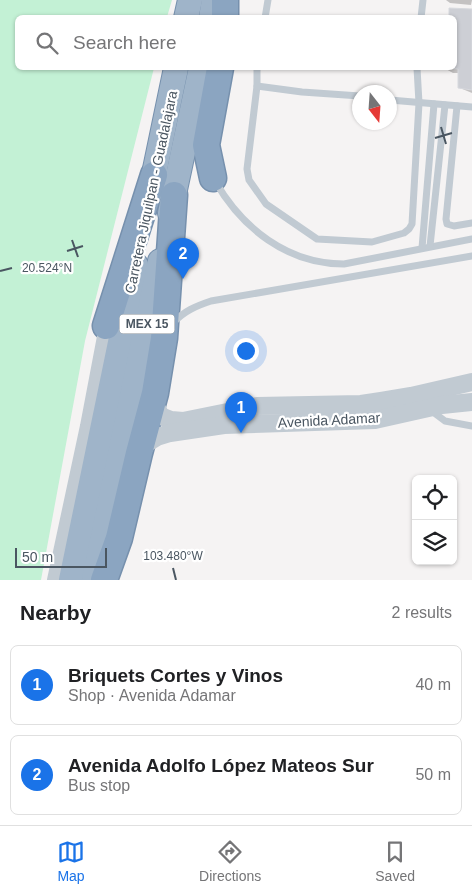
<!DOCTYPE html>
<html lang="en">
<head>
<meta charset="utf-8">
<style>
	:root { --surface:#fff; --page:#f2f2f2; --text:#202124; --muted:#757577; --line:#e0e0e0; --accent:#1a73e8 }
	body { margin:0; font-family:Helvetica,sans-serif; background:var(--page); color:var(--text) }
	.controls { position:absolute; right:15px; bottom:15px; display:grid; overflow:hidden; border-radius:8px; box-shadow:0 1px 4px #0004 }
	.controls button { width:45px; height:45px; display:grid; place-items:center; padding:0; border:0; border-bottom:1px solid var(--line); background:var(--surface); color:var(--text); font:25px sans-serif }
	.compass { position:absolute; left:352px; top:85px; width:45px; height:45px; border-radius:50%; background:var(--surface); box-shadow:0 1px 4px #0004; rotate:163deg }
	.scale { position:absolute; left:15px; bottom:12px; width:92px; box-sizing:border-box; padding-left:5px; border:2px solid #4a5661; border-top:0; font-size:14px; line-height:18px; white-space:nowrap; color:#4a5661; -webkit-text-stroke:4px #fff; paint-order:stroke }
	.you { position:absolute; left:245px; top:350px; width:18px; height:18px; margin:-12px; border:4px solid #fff; border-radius:50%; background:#1a73e8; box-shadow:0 0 0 8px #1a73e833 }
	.badge { display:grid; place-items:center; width:32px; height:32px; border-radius:50%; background:var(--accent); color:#fff; font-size:16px; font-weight:700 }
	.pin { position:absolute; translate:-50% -41px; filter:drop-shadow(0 1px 2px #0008) }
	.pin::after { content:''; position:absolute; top:26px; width:18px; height:15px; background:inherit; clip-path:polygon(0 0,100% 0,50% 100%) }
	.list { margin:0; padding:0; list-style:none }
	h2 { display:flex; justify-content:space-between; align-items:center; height:65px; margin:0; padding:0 20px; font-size:21px }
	h2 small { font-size:16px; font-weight:400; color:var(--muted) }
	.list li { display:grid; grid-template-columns:32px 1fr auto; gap:15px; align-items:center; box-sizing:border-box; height:80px; margin:0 10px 10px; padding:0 10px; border:1px solid var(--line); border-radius:8px }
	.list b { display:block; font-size:19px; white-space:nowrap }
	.list p { margin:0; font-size:16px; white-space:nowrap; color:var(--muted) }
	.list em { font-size:16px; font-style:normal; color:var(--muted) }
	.icon { flex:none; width:28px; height:28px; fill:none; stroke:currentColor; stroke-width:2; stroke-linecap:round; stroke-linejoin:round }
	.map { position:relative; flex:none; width:472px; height:580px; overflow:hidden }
	.search { position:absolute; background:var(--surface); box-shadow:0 1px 4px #0004; left:15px; right:15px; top:15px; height:55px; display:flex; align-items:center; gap:12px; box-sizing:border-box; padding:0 18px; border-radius:8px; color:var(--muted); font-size:19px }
	.sheet { height:245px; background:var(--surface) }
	nav { display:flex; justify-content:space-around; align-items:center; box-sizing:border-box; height:70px; border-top:1px solid var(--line); background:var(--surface); font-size:14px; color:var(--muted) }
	nav a { display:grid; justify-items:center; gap:2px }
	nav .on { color:var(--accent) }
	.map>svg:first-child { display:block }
	.green { fill:#c3f1d5 }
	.shadow { fill:#0003 }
	.building { fill:#cdcfd5; stroke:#d7d9de }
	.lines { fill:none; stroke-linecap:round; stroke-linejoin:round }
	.trunk-casing { stroke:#7690ad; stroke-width:26 }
	.motorway-casing { stroke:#7690ad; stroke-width:29 }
	.service { stroke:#c1cad2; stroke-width:7 }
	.minor { stroke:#c1cad2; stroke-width:14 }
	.tertiary { stroke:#c1cad2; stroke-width:18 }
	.trunk { stroke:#9fb4c9; stroke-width:24 }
	.motorway { stroke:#8ba5c1; stroke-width:26 }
	.ticks { fill:none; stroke:#4a5661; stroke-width:2 }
	.labels { text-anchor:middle; stroke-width:4.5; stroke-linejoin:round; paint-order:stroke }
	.shield { fill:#fff; stroke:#808990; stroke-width:1 }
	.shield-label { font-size:12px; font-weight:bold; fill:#4a5661 }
	.street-label { font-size:14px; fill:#4a5661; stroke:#fff }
	.ticks-label { font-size:12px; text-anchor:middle; fill:#4a5661; stroke:#fff; stroke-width:4.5; stroke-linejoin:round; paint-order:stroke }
</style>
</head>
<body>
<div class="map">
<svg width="472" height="580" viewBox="0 0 472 580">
	<rect width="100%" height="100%" fill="#f5f3f3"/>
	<polygon class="green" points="0,0 172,0 167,17 18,18 18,68 154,68 85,341 41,580 0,580"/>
	<g class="shadow">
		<polygon points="446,0 472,0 471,5 450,3"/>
		<polygon points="472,11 472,93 460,88 460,73 453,73 444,68 454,68"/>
	</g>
	<polygon class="building" points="449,8 472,9 472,90 458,88 458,69 442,68 454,68 454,18 449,18"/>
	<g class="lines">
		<g class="trunk-casing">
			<g id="trunk">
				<polyline points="186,18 190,0"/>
				<polyline points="211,18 214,0"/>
				<polyline points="150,193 176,68"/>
				<polyline points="170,213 201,68"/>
				<polyline points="71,580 136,265"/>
				<polyline points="94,580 160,261"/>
			</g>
		</g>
		<g class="motorway-casing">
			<g id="motorway">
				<polyline points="225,18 225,0"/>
				<polyline points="213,178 206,145 220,68"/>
				<polyline points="106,326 154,175"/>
				<polyline points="104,580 119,538 139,453 155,393 164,338 174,195"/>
			</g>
		</g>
		<g class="service">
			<polyline points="265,18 268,0"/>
			<polyline points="421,18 423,0"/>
			<polyline points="257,68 257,86 247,169 249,180 266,204 317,239 372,242 404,233 409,229 412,224 419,103 417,68"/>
			<polyline points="257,86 302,92 360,96"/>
			<polyline points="390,100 472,107"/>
			<polyline points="457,106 446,219 447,224 454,226 472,223"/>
			<path d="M 215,181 C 242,228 287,264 344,264 L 472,239"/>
			<polyline points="430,246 445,105"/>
			<polyline points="422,248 434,104"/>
			<path d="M 173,323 C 184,311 196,306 211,301 L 472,256"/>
			<polyline points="429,409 445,421 472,426"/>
		</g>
		<polyline class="minor" points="54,580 87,426 106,326"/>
		<g class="tertiary">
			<polyline points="155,396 156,407 161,416 171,420 183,421 257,406 361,404 381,401 411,396 472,382"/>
			<polyline points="141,453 147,443 157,437 170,433 224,425 375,420 442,405 472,402"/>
		</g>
		<use href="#trunk" class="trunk"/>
		<use href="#motorway" class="motorway"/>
	</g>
	<path class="ticks" d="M 441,127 L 446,144M 435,138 L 452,133M 72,240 L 78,257M 67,251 L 83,246M 0,271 L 12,268M 173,568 L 176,580"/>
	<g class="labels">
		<rect class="shield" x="119.5" y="314.5" width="55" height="19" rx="4"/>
		<g class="shield-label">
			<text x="147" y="328">MEX 15</text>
		</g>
		<g class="street-label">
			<text transform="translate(151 192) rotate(-78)" y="5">Carretera Jiquilpan - Guadalajara</text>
			<text transform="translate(329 420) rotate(-3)" y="5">Avenida Adamar</text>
		</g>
	</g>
	<g class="ticks-label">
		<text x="47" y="272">20.524°N</text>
		<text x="173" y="560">103.480°W</text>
	</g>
</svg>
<div class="controls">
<button><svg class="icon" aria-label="locate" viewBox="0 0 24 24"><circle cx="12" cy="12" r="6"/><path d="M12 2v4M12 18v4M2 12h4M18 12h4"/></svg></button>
<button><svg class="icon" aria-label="layers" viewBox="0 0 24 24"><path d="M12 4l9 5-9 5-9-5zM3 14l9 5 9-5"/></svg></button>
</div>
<svg class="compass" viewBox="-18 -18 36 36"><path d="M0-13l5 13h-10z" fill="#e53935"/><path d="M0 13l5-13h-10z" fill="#757577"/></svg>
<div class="scale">50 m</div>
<div class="you"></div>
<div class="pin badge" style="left:241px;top:433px">1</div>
<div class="pin badge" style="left:183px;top:279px">2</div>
<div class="search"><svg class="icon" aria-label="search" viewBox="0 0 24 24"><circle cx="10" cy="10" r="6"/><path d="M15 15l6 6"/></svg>Search here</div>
</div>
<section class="sheet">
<h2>Nearby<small>2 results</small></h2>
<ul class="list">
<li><span class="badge">1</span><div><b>Briquets Cortes y Vinos</b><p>Shop · Avenida Adamar</p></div><em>40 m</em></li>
<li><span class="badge">2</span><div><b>Avenida Adolfo López Mateos Sur</b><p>Bus stop</p></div><em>50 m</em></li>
</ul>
</section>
<nav>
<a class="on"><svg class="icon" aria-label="map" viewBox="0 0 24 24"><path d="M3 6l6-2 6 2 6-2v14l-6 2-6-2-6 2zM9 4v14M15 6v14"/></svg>Map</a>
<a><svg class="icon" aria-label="directions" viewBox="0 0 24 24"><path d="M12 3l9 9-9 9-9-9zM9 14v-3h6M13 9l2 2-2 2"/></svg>Directions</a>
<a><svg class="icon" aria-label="saved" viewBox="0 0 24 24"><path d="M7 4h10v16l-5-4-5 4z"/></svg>Saved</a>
</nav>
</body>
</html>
